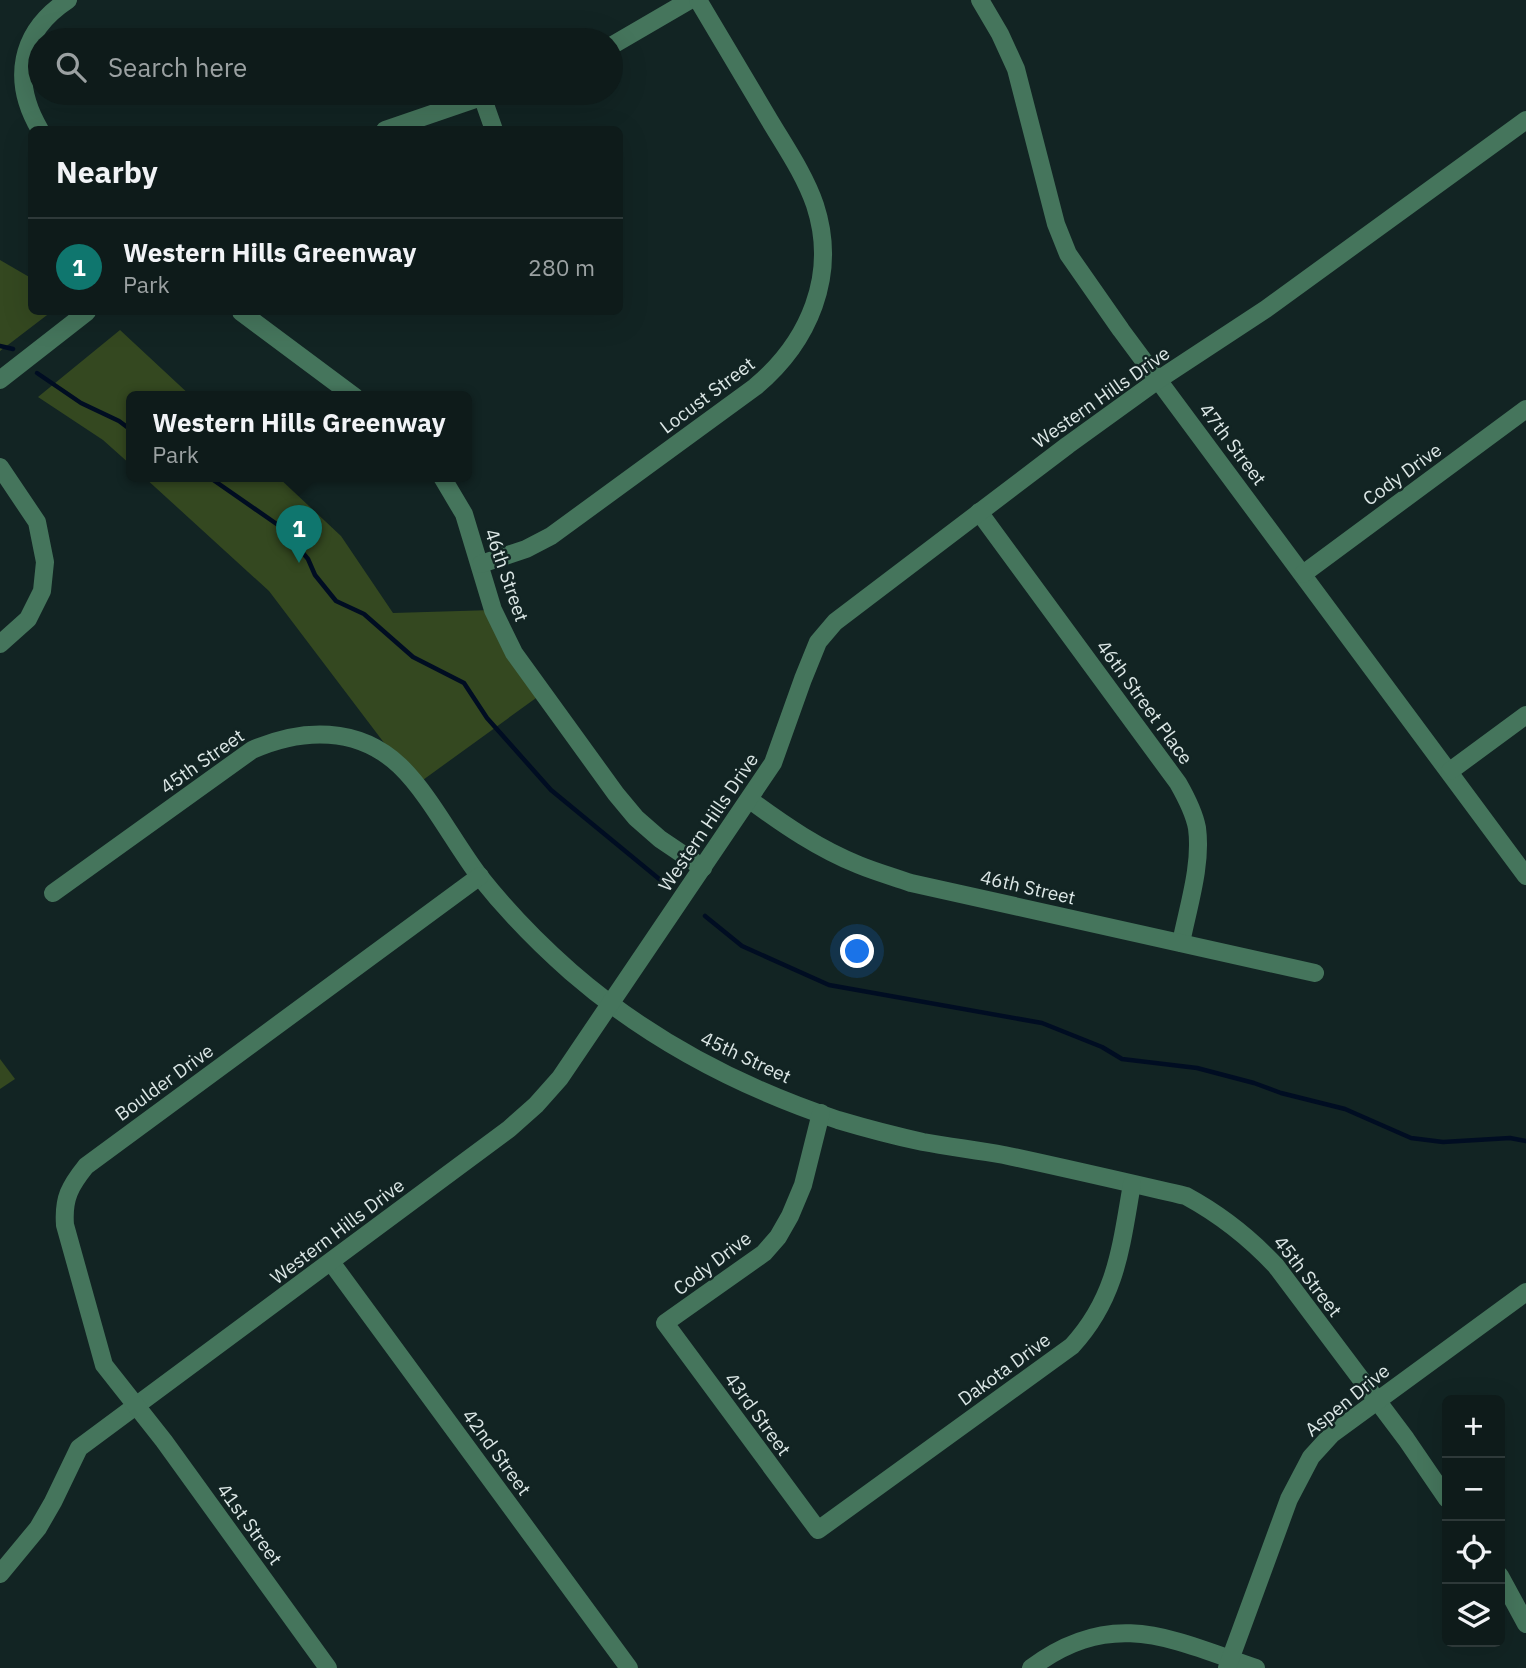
<!DOCTYPE html>
<html lang="en">
<head>
<meta charset="utf-8">
<style>
	:root { --surface:#0e1b1a; --page:#172423; --text:#f1f3f6; --muted:#9ba1a2; --line:#2e3939; --accent:#0f766e }
	body { margin:0; font-family:"IBM Plex Sans",sans-serif; background:var(--page); color:var(--text) }
	.controls { position:absolute; right:21px; bottom:21px; display:grid; overflow:hidden; border-radius:10px; box-shadow:0 7px 28px #0002 }
	.controls button { width:63px; height:63px; display:grid; place-items:center; padding:0; border:0; border-bottom:2px solid var(--line); background:var(--surface); color:var(--text); font:35px sans-serif }
	.you { position:absolute; left:858px; top:952px; width:24px; height:24px; margin:-18px; border:5px solid #fff; border-radius:50%; background:#1a73e8; box-shadow:0 0 0 10px #1a73e833 }
	.badge { display:grid; place-items:center; width:46px; height:46px; border-radius:50%; background:var(--accent); color:#fff; font-size:23px; font-weight:700 }
	.pin { position:absolute; translate:-50% -58px; filter:drop-shadow(0 2px 4px #0008) }
	.pin::after { content:''; position:absolute; top:37px; width:24px; height:21px; background:inherit; clip-path:polygon(0 0,100% 0,50% 100%) }
	.popup { position:absolute; left:126px; top:391px; width:346px; height:91px; box-sizing:border-box; display:grid; place-content:center; border-radius:10px; background:var(--surface); filter:drop-shadow(0 2px 5px #0005); font-size:23px; white-space:nowrap; color:var(--muted) }
	.popup b { font-size:26px; color:var(--text) }
	.popup::after { content:''; position:absolute; left:50%; top:100%; margin-left:-14px; border:14px solid transparent; border-top-color:var(--surface) }
	.list { margin:0; padding:0; list-style:none }
	h2 { display:flex; justify-content:space-between; align-items:center; height:91px; margin:0; padding:0 28px; font-size:30px }
	h2 small { font-size:23px; font-weight:400; color:var(--muted) }
	.list li { display:grid; grid-template-columns:46px 1fr auto; gap:21px; align-items:center; box-sizing:border-box; height:98px; padding:0 28px; border-top:2px solid var(--line) }
	.list b { display:block; font-size:26px; white-space:nowrap }
	.list p { margin:0; font-size:23px; white-space:nowrap; color:var(--muted) }
	.list em { font-size:23px; font-style:normal; color:var(--muted) }
	.icon { flex:none; width:38px; height:38px; fill:none; stroke:currentColor; stroke-width:2; stroke-linecap:round; stroke-linejoin:round }
	.map { position:relative; flex:none; width:1526px; height:1668px; overflow:hidden }
	.search { position:absolute; background:var(--surface); box-shadow:0 7px 28px #0002; left:28px; top:28px; width:595px; height:77px; display:flex; align-items:center; gap:18px; box-sizing:border-box; padding:0 24px; border-radius:38px; color:var(--muted); font-size:26px }
	.panel { position:absolute; background:var(--surface); box-shadow:0 7px 28px #0002; left:28px; top:126px; width:595px; height:189px; border-radius:10px }
	.map>svg:first-child { display:block }
	.green { fill:#344820 }
	.lines { fill:none; stroke-linecap:round; stroke-linejoin:round }
	.stream { stroke:#000d22; stroke-width:4.5 }
	.minor { stroke:#45755c; stroke-width:18 }
	.labels { text-anchor:middle; stroke-width:5; stroke-linejoin:round; paint-order:stroke }
	.street-label { font-size:19px; fill:#dce7e6; stroke:#122423 }
</style>
</head>
<body>
<div class="map">
<svg width="1526" height="1668" viewBox="0 0 1526 1668">
	<rect width="100%" height="100%" fill="#122423"/>
	<g class="green">
		<polygon points="0,260 31,278 32,312 51,312 0,351"/>
		<polygon points="120,330 192,397 131,397 131,465 103,440 38,397"/>
		<polygon points="144,477 278,477 341,536 393,613 493,610 543,693 416,785 269,591"/>
		<polygon points="0,1059 15,1079 0,1089"/>
	</g>
	<g class="lines">
		<g class="stream">
			<polyline points="0,346 13,349"/>
			<polyline points="37,373 81,403 119,421 131,430"/>
			<polyline points="209,477 281,527 308,559 315,575 336,601 364,614 413,657 464,683 487,718 551,790 664,883"/>
			<polyline points="705,916 742,946 829,985 1042,1023 1102,1047 1122,1059 1197,1068 1254,1083 1281,1093 1345,1109 1411,1138 1443,1142 1510,1138 1526,1141"/>
		</g>
		<g class="minor">
			<polyline points="980,0 1000,34 1016,69 1056,224 1068,254 1121,330 1526,876"/>
			<polyline points="611,46 690,0"/>
			<polyline points="482,96 494,130"/>
			<path d="M 40,130 C 11,81 19,32 68,0"/>
			<polyline points="385,130 493,93"/>
			<polyline points="241,312 355,397"/>
			<polyline points="0,380 87,312"/>
			<polyline points="0,467 37,522 45,562 42,591 28,619 0,644"/>
			<polyline points="442,477 464,514 493,610 514,653 616,794 636,818 660,839 703,868"/>
			<path d="M 979,512 L 1178,783 C 1186,797 1194,812 1197,828 C 1202,865 1188,907 1181,943"/>
			<path d="M 481,564 L 526,549 L 551,536 L 755,387 C 809,342 838,275 815,205 C 804,173 784,145 767,116 C 744,77 721,38 698,0"/>
			<polyline points="1303,574 1526,409"/>
			<polyline points="1450,771 1526,715"/>
			<path d="M 750,800 C 784,825 819,849 859,865 C 876,872 894,877 911,883 L 1315,973"/>
			<path d="M 53,893 L 252,750 C 302,728 358,726 400,766 C 430,795 454,843 480,877 C 507,911 538,943 571,972 C 648,1039 742,1088 838,1120 C 865,1128 895,1136 923,1142 C 950,1147 977,1150 1004,1155 C 1065,1168 1125,1182 1186,1196 C 1221,1215 1249,1237 1276,1266 L 1406,1439 L 1447,1499"/>
			<path d="M 821,1113 L 803,1185 L 790,1216 L 778,1237 L 764,1253 L 665,1323 L 818,1530 L 1072,1346 C 1117,1297 1121,1246 1132,1184"/>
			<polyline points="331,1262 629,1668"/>
			<polyline points="0,1574 38,1528 53,1502 79,1448 509,1129 536,1105 560,1078 773,763 803,679 818,642 835,622 1068,445 1158,380 1266,309 1526,120"/>
			<polyline points="1500,1576 1526,1624"/>
			<path d="M 328,1668 L 164,1441 L 104,1365 L 65,1225 C 63,1198 70,1186 86,1166 L 480,876"/>
			<path d="M 1031,1668 C 1113,1607 1171,1639 1256,1668"/>
			<polyline points="1227,1668 1289,1499 1311,1457 1332,1434 1526,1292"/>
		</g>
	</g>
	<g class="labels">
		<g class="street-label">
			<text transform="translate(707 395) rotate(-37)" y="7">Locust Street</text>
			<text transform="translate(1101 397) rotate(-35)" y="7">Western Hills Drive</text>
			<text transform="translate(1233 444) rotate(53)" y="7">47th Street</text>
			<text transform="translate(1402 474) rotate(-36)" y="7">Cody Drive</text>
			<text transform="translate(507 575) rotate(71)" y="7">46th Street</text>
			<text transform="translate(1145 702) rotate(54)" y="7">46th Street Place</text>
			<text transform="translate(202 761) rotate(-35)" y="7">45th Street</text>
			<text transform="translate(708 822) rotate(-56)" y="7">Western Hills Drive</text>
			<text transform="translate(1028 887) rotate(13)" y="7">46th Street</text>
			<text transform="translate(746 1057) rotate(25)" y="7">45th Street</text>
			<text transform="translate(164 1082) rotate(-36)" y="7">Boulder Drive</text>
			<text transform="translate(337 1231) rotate(-37)" y="7">Western Hills Drive</text>
			<text transform="translate(712 1263) rotate(-37)" y="7">Cody Drive</text>
			<text transform="translate(1308 1276) rotate(52)" y="7">45th Street</text>
			<text transform="translate(1004 1369) rotate(-36)" y="7">Dakota Drive</text>
			<text transform="translate(1347 1400) rotate(-39)" y="7">Aspen Drive</text>
			<text transform="translate(758 1414) rotate(54)" y="7">43rd Street</text>
			<text transform="translate(497 1452) rotate(54)" y="7">42nd Street</text>
			<text transform="translate(250 1524) rotate(54)" y="7">41st Street</text>
		</g>
	</g>
</svg>
<div class="controls">
<button>+</button>
<button>−</button>
<button><svg class="icon" aria-label="locate" viewBox="0 0 24 24"><circle cx="12" cy="12" r="6"/><path d="M12 2v4M12 18v4M2 12h4M18 12h4"/></svg></button>
<button><svg class="icon" aria-label="layers" viewBox="0 0 24 24"><path d="M12 4l9 5-9 5-9-5zM3 14l9 5 9-5"/></svg></button>
</div>
<div class="you"></div>
<div class="pin badge" style="left:299px;top:563px">1</div>
<div class="popup"><b>Western Hills Greenway</b>Park</div>
<div class="search"><svg class="icon" aria-label="search" viewBox="0 0 24 24"><circle cx="10" cy="10" r="6"/><path d="M15 15l6 6"/></svg>Search here</div>
<section class="panel">
<h2>Nearby<small></small></h2>
<ul class="list">
<li><span class="badge">1</span><div><b>Western Hills Greenway</b><p>Park</p></div><em>280 m</em></li>
</ul>
</section>
</div>
</body>
</html>
